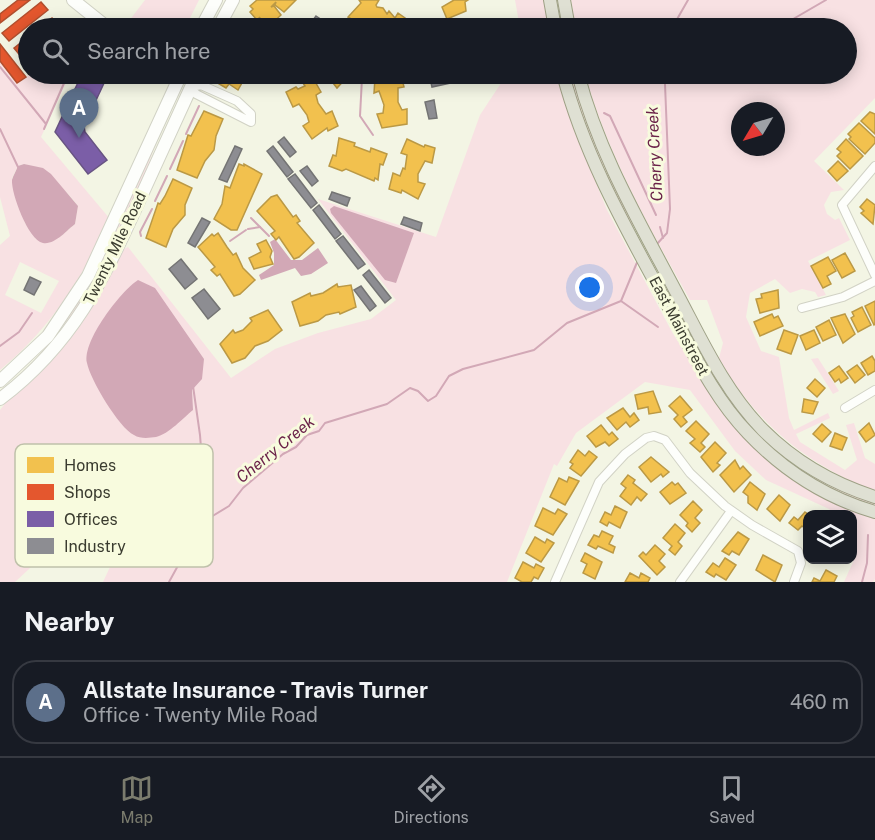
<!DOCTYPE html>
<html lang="en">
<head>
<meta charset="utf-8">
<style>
	:root { --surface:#171b24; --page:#242831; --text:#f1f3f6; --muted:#9ea1a6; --line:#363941; --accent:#7b7c6e }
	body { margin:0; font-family:"Public Sans",sans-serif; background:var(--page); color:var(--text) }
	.controls { position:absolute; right:18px; bottom:18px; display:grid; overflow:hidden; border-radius:12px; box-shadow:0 3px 15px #0003 }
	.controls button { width:54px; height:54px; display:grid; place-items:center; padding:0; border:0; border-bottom:2px solid var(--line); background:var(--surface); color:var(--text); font:30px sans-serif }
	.compass { position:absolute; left:731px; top:102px; width:54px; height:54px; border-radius:50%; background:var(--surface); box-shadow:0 3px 15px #0003; rotate:232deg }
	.you { position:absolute; left:590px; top:288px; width:21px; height:21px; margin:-15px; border:4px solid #fff; border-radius:50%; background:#1a73e8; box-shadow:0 0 0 9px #1a73e833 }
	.badge { display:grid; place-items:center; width:39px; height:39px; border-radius:50%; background:var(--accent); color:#fff; font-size:20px; font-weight:700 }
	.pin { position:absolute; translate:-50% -50px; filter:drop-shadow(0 2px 3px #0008) }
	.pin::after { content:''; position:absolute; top:32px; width:21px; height:18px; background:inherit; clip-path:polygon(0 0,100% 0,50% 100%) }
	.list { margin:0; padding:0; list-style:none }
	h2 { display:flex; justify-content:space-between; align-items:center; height:78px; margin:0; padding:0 24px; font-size:26px }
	h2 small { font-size:20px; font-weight:400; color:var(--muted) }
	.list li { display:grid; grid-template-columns:39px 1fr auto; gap:18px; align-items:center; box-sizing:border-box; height:84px; margin:0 12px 12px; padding:0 12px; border:2px solid var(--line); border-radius:24px }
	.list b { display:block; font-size:22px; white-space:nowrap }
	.list p { margin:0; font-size:20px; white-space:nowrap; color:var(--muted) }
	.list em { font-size:20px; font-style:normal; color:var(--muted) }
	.icon { flex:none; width:33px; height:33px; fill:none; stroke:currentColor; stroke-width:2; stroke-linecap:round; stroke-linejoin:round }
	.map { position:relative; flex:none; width:875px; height:582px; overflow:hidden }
	.search { position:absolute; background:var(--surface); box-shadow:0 3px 15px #0003; left:18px; right:18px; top:18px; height:66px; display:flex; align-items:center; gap:15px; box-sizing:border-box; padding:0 21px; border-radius:33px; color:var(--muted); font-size:22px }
	.sheet { height:174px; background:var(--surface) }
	nav { display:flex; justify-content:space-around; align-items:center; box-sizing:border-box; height:84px; border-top:2px solid var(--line); background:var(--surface); font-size:16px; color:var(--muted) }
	nav a { display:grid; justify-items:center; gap:3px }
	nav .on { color:var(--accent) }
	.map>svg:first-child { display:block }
	.green { fill:#f8e1e3; fill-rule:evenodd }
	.water { fill:#d2a8b6 }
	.homes { fill:#f2c14e; stroke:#bb9945; stroke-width:1.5 }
	.shops { fill:#e4572e; stroke:#b14f2e; stroke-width:1.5 }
	.offices { fill:#7b5ea7; stroke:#685483; stroke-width:1.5 }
	.industry { fill:#8d8d92; stroke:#747474; stroke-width:1.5 }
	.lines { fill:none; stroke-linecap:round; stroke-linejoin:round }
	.stream { stroke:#d2a8b6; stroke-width:2 }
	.street-casing { stroke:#d1d2c5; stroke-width:10 }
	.secondary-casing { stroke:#d1d2c5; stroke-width:14 }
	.primary-casing { stroke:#9ea085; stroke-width:14 }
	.street { stroke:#fdfefb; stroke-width:8 }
	.secondary { stroke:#fdfefb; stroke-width:12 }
	.primary { stroke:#dfe0d3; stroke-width:12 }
	.labels { text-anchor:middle; stroke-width:6; stroke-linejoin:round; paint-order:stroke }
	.street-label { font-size:15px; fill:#3a3b2f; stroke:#f8fbde }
	.water-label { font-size:16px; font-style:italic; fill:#6b2249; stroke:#f8fbde }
	.key { fill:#f8fbde; stroke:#bfc1aa; stroke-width:1.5 }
	.key-label { font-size:16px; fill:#3a3b2f }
</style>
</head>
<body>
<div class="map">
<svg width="875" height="582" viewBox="0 0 875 582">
	<rect width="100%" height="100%" fill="#f3f5e4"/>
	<g class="green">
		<polygon points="145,0 199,0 185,28 138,28 129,21"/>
		<polygon points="515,0 544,0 549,28 520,28"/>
		<path d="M 571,0 L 875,0 L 875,98 L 814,161 L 844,190 L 831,192 L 824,205 L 827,214 L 835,220 L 839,218 L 850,240 L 808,261 L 826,295 L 818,297 L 815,292 L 802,289 L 790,293 L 775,279 L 750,293 L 746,317 L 761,351 L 779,357 L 789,418 L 794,430 L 828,413 L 830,418 L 796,434 L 800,442 L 845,470 L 857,460 L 846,425 L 854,423 L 865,458 L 875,464 L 875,492 C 806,463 756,424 719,358 L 723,343 L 707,300 L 690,300 C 649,227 608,155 585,74 L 846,74 L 846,28 L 576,28 ZM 740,111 L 776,111 L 776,147 L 740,147 Z"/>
		<path d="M 0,61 L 17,83 L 30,74 L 70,74 L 41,137 L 110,219 C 83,277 50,329 0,370 L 0,245 L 10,236 L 0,197 ZM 24,164 C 43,170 66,189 78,206 L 75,224 L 61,236 L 36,239 L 25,223 L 12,178 L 18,166 ZM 20,262 L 59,281 L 41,313 L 5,295 Z"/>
		<polygon points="507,74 558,74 579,141 607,210 672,332 720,409 750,443 875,517 875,579 873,582 844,582 853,562 852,514 834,514 829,509 766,480 735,451 690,390 645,382 576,433 557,466 554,464 507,582 103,582 110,567 79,536 64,539 56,544 15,582 0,582 0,410 7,401 47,365 74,333 101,293 122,250 128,247 231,378 275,349 318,333 371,319 396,300 318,199 436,237 480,115"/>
		<polygon points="568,74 573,74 634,224 631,227 593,150"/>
		<path d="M 156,143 C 129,219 87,320 24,371 C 88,308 119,223 156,143 Z"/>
		<path d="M 677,306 L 752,424 L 875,502 L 875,507 C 816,485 765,452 727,401 C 706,373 691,338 674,308 Z"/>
		<polygon points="818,358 839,391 833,394 811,359"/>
	</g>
	<g class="water">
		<path d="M 24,164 L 43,168 L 51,174 L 78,206 L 75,224 C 67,230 55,245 43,243 C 28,240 11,193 12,180 C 13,176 16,171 18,166 Z"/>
		<polygon points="334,206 414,233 396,283 385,280 331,213 330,209"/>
		<polygon points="275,239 291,260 302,260 318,248 328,263 311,274 301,276 295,268 261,280 259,275 274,265 274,253 270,242"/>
		<path d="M 138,280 L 155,288 L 204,359 L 202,379 L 192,390 L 193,410 C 183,418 169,434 156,437 C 149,438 140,439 134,435 C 119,428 90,379 87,363 C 82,341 121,291 138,280 Z"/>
	</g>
	<g class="homes">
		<polygon points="257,0 296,0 284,12 275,5 276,2 271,7 274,6 281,15 268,27 259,20 260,17 257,20 250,12 253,9 250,6"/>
		<polygon points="359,0 379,0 376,5 377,7 383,8 387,14 389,11 395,18 398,13 412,23 408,28 370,28 365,22 363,25 359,24 348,17 361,3"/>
		<polygon points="454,0 468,0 465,2 466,11 447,19 442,7"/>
		<polygon points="479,19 481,28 454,28 456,26 464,27 463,21"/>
		<polygon points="246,22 257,27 257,28 240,28"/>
		<polygon points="216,74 247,74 238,90 229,84 226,88 216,82"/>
		<polygon points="321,74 347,74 349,75 337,88 326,74 324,76"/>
		<polygon points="398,74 399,83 403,83 404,87 398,88 398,102 402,110 407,109 407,124 382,128 377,114 383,113 384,105 379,91 374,93 375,78"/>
		<polygon points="313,78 321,92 316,95 318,103 326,114 332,111 338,126 328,131 327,128 312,139 303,126 309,122 307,115 299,104 293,107 286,92 296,87 298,89 305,86 303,83"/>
		<polygon points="204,111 223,119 216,136 214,150 205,161 197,178 177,170 188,135 191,136"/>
		<polygon points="870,112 875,114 875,134 861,121"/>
		<polygon points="859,123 875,138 875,143 865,154 849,139 851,137 848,134"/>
		<polygon points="339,138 355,143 354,146 370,152 371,148 387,154 383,165 380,164 378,180 375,178 374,181 346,169 342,171 329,166 333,155 336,156"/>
		<polygon points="407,139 424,147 425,145 435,148 432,163 425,161 418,174 418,182 425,184 418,199 402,190 401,193 389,189 393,173 400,176 403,168 405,169 407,155 401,153"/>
		<polygon points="846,139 863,156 850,169 837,156 841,152 837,149"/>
		<polygon points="838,161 848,171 837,181 828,171"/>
		<polygon points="239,164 244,166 244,164 262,174 237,230 231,230 214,219 222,204 225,186 230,188"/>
		<polygon points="173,179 192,188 185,205 185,215 173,229 166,247 146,238 158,203 160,204 165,196"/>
		<polygon points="277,195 293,217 296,215 300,221 297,223 314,243 299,257 294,259 279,237 276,240 271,234 275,231 257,211 271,197"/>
		<polygon points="867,199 875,205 873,224 861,213 864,211 860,207"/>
		<polygon points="218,233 227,247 233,255 236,253 243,268 255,280 240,294 234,296 220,274 217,276 211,270 215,267 198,247 212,234 214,236"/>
		<polygon points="266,240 272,251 270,257 273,264 254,269 249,258 261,252 257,244"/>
		<polygon points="845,253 855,271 842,278 832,260"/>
		<polygon points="828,257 836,271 827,276 831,284 823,288 811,266"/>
		<polygon points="337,284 338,287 351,285 356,307 340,314 339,312 326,315 318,321 300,326 292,302 310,293 311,296 323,293"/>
		<polygon points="778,290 779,308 760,313 756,299 762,298 761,294"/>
		<polygon points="875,301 875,324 874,325 865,306"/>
		<polygon points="862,307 871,325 858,332 851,318 854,316 852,312"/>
		<polygon points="268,310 282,330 268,341 255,346 245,358 232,363 220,344 233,330 235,333 243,330 252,321 250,318"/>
		<polygon points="772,314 774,318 778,316 783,326 760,336 754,322"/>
		<polygon points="845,314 855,334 843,343 831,318"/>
		<polygon points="829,320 836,335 823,341 816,327"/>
		<polygon points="784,330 798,335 791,354 777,349"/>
		<polygon points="814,330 820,343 806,350 800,336"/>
		<polygon points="872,356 875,361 875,371 868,375 861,363"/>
		<polygon points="857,365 865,375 855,383 847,372"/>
		<polygon points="839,366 848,378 841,383 839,379 835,382 829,373"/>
		<polygon points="815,379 825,388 817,397 807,388"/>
		<polygon points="653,391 661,412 649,414 648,407 638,409 635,395"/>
		<polygon points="680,396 692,410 683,417 687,422 681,427 674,419 678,415 669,406"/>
		<polygon points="804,399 818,402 813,414 802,412"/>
		<polygon points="623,408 630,417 634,413 639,420 630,427 626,422 617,430 607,418"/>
		<polygon points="696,421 709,434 701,443 705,447 700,452 690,443 695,439 686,431"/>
		<polygon points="869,423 875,435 866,442 859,432"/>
		<polygon points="822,424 831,432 822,442 813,434"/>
		<polygon points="601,425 609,435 612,432 618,439 609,446 605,442 596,447 587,436"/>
		<polygon points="835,433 847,438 842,450 830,446"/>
		<polygon points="715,442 726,453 717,463 720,465 713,472 701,457"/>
		<polygon points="578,450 585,456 589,451 597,457 581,476 570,468 573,464 570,462"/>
		<polygon points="651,457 669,472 663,477 661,474 651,482 639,467"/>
		<polygon points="735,460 740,469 743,466 751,475 734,492 720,475"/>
		<polygon points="628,475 635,480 633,483 647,494 641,501 637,497 631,505 620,496 626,488 621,484"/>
		<polygon points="569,477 579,481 565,505 550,497 559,478 567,482"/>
		<polygon points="672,482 675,485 678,483 686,493 670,504 660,492"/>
		<polygon points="750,482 765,494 757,510 748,503 748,496 743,492"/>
		<polygon points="779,495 790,505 780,521 767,509"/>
		<polygon points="693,501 702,510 695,518 700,523 692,532 686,526 688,523 680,515"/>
		<polygon points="615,506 627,512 620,528 609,522 607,526 600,522 605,512 611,515"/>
		<polygon points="543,508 555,514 558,509 567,514 553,535 535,526"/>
		<polygon points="805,512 808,514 808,531 802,526 798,530 789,523 794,517 798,520"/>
		<polygon points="675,524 685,533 678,542 682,546 675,555 669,550 672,546 663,538"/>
		<polygon points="602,531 613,536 609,544 615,547 613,553 598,546 596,549 588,545 594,535 599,537"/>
		<polygon points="738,532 749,539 739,555 732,551 729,555 722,551"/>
		<polygon points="535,537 545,543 547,539 554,543 541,562 526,553"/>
		<polygon points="655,545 665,554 659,561 665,567 657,575 639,556 643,552 646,555"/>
		<polygon points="585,553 602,562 595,579 583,573 587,564 581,561"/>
		<polygon points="763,555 782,565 775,582 756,570"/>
		<polygon points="725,558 736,565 726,580 716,574 714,577 706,572 713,563 719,567"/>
		<polygon points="523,562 534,568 536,564 544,568 538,579 534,577 531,582 522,582 515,578"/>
		<polygon points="826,570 837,576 834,582 812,582 814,578 820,581"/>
		<polygon points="630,573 639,578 641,573 650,578 648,582 625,582"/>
	</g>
	<g class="shops">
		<polygon points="18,0 30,0 0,23 0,14"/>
		<polygon points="41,2 48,10 9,41 2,33"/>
		<polygon points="52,18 60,28 39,28"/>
		<polygon points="28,37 28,55 23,59 14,48"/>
		<polygon points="0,44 26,77 17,83 0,61"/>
	</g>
	<polygon class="offices" points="82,74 105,81 84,126 85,132 107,160 88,174 55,132"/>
	<g class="industry">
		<polygon points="316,16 322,20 317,28 307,28"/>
		<polygon points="449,75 451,83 432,87 430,78"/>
		<polygon points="434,100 437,118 429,119 425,102"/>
		<polygon points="284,137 296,152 290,157 278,142"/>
		<polygon points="235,146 242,149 227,182 219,179"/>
		<polygon points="273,146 293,172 287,177 267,151"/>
		<polygon points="307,166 318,181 312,186 300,171"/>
		<polygon points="295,174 317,203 311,208 288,179"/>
		<polygon points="332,192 350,198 347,206 329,199"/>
		<polygon points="319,205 341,234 335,239 313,210"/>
		<polygon points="404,217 422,223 420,231 401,224"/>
		<polygon points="202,218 210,222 195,247 188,243"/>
		<polygon points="343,236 365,264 358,269 336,241"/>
		<polygon points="181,259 197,279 185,289 169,269"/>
		<polygon points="369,270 391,298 385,303 363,275"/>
		<polygon points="30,277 41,282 34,295 24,290"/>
		<polygon points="361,286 376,306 370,311 354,290"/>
		<polygon points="204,289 220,309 208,319 192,298"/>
	</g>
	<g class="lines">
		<g class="stream">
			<polyline points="675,22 688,28"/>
			<polyline points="672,28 688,0"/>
			<polyline points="782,28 788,22 826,0"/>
			<polyline points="0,67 46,124"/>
			<polyline points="362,78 360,116 373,135"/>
			<polyline points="604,113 610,116 656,215"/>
			<polyline points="0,129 18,167"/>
			<polyline points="44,129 68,74"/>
			<polyline points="186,134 199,106"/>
			<polyline points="170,169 183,141"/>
			<polyline points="155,201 167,176"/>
			<polyline points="251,218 269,236"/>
			<polyline points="660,227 663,238"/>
			<polyline points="248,229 260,227"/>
			<polyline points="141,236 140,232 152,209"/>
			<polyline points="230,241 246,230"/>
			<polyline points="656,245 667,233 670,209 665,84 662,74"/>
			<polyline points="621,301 658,327"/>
			<polyline points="0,346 19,332 32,313"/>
			<polyline points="193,386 200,435 204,486"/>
			<polyline points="206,502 206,520"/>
			<polyline points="169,582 197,531 206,520 229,506 243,488 283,454 296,447 307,435 319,431 325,423 387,404 410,388 418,391 428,401 436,396 449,376 463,369 534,350 567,323 621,301 638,260"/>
			<polyline points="862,582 867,563 868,535"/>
		</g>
		<g class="street-casing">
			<g id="street">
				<polygon points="201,85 237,101 251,114 251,122 196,94 191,87"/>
				<polyline points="875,166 842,205 875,275"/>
				<polyline points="802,308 843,297 875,281"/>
				<polyline points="845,408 875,390"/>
				<polyline points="555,582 599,482 625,454 646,438 654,436 665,440 690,473 725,506 752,525 798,551 801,563 794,582"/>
				<polyline points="680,582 731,511"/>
			</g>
		</g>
		<g class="secondary-casing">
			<g id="secondary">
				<polyline points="73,0 108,28"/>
				<polyline points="201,28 216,0"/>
				<polyline points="218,28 233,0"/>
				<polyline points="0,381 48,336 88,276 181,74"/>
				<path d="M 0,399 C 72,345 104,279 140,199 C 159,157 178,115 197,74"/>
			</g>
		</g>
		<g class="primary-casing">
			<g id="primary">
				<polyline points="550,0 555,28"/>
				<polyline points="564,0 569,28"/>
				<path d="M 563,74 C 585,158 627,230 668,306 C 692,350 713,397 748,433 C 783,470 827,498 875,512"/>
				<path d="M 578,74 C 598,151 637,218 674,288 C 701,338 723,389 763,430 C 794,461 834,484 875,497"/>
			</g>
		</g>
		<use href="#street" class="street"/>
		<use href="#secondary" class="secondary"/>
		<use href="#primary" class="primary"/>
	</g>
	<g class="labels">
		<g class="street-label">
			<text transform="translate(115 248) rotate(-64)" y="5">Twenty Mile Road</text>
			<text transform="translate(679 326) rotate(62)" y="5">East Mainstreet</text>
		</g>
		<g class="water-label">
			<text transform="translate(654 154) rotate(-93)" y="6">Cherry Creek</text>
			<text transform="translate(275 449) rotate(-39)" y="6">Cherry Creek</text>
		</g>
	</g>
	<rect x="15" y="444" width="198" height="123" rx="9" class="key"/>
	<rect x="27" y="457" width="27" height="16" fill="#f2c14e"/>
	<rect x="27" y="484" width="27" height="16" fill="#e4572e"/>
	<rect x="27" y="511" width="27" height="16" fill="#7b5ea7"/>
	<rect x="27" y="538" width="27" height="16" fill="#8d8d92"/>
	<g class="key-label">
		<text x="64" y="471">Homes</text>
		<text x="64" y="498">Shops</text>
		<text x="64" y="525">Offices</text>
		<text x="64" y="552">Industry</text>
	</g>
</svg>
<div class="controls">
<button><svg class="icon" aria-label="layers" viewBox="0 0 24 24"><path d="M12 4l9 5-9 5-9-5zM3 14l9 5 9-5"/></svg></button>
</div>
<svg class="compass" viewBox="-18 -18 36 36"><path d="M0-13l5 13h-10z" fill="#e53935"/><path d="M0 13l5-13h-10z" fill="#9ea1a6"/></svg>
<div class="you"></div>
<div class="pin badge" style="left:79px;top:138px;background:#5c6f8a">A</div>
<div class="search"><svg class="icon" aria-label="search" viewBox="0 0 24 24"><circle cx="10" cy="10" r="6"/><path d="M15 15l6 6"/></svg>Search here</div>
</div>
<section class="sheet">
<h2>Nearby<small></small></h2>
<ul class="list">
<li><span class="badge" style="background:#5c6f8a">A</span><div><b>Allstate Insurance - Travis Turner</b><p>Office · Twenty Mile Road</p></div><em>460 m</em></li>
</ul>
</section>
<nav>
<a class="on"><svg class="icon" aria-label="map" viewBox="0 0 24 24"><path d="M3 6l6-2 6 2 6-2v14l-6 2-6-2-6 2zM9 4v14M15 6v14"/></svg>Map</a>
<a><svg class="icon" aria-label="directions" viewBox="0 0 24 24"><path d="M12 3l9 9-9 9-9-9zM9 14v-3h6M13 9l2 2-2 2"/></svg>Directions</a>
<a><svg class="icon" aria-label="saved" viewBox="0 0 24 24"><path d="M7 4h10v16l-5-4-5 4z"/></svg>Saved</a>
</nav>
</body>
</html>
